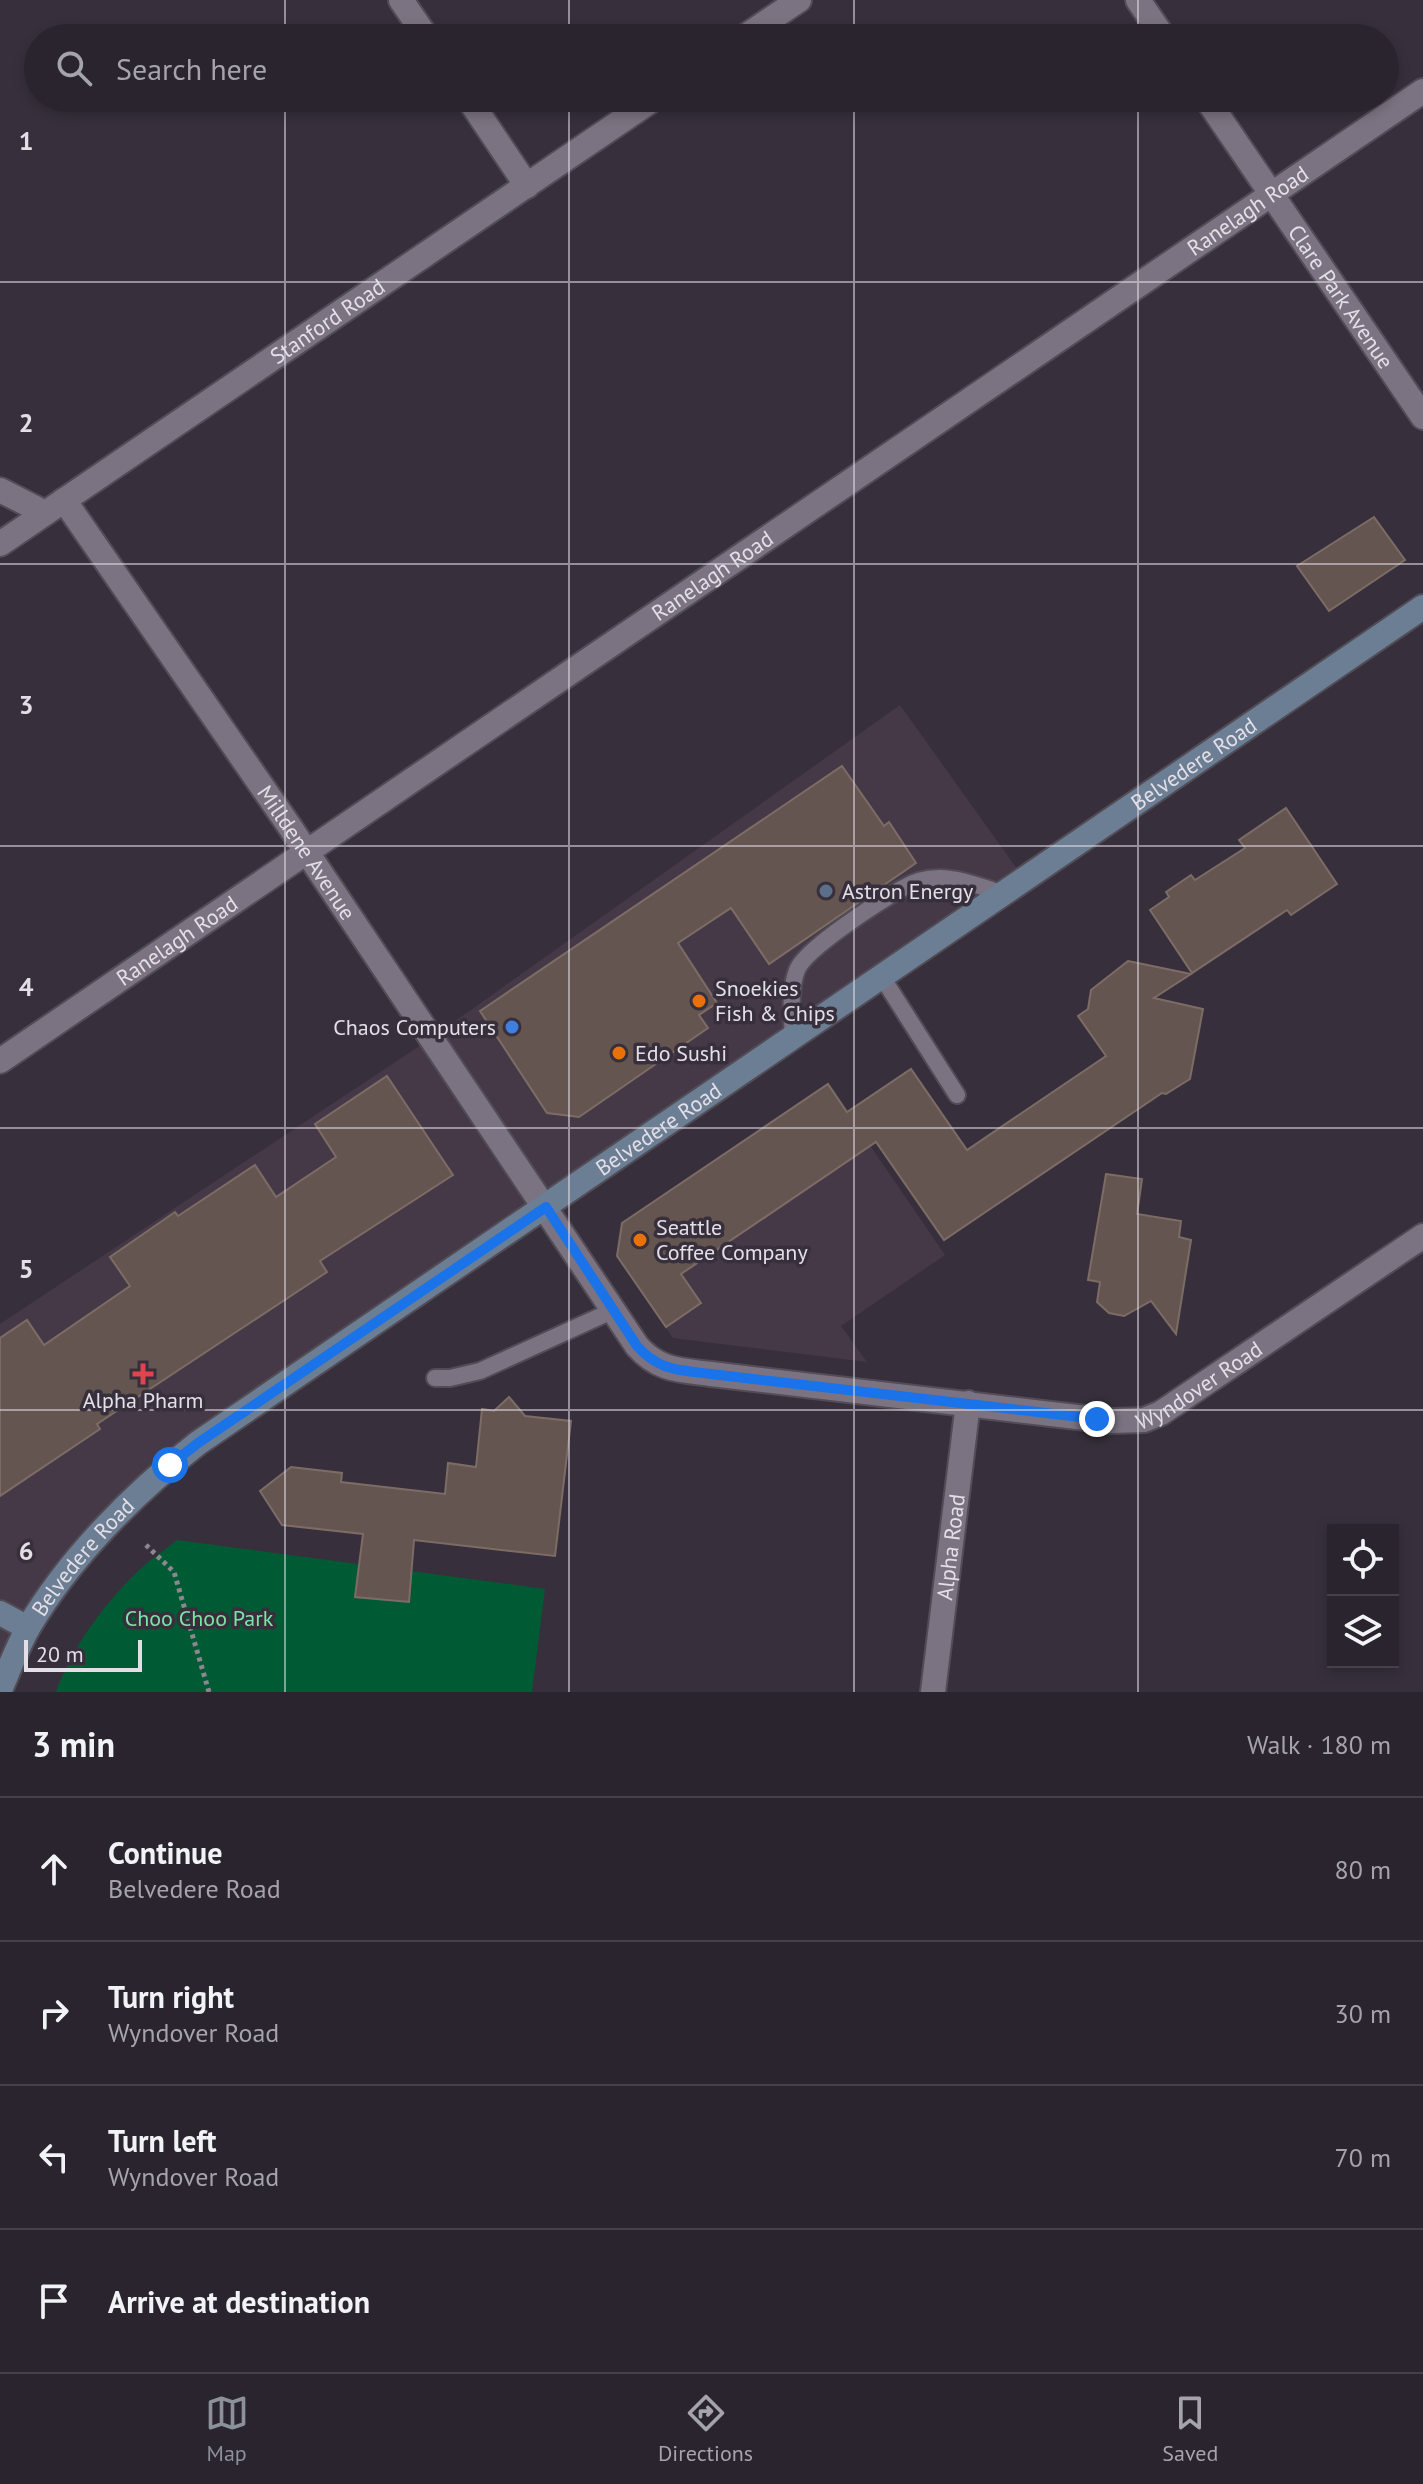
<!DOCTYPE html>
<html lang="en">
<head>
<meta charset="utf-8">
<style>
	:root { --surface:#29242d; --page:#312c35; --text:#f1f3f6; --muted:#a5a4aa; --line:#454149; --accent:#8c9099 }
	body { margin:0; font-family:"PT Sans",sans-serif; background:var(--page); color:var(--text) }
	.controls { position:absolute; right:24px; bottom:24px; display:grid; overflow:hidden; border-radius:0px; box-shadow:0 4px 12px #0003 }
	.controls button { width:72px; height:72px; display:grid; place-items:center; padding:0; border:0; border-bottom:2px solid var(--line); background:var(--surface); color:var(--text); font:40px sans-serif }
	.scale { position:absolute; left:24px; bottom:20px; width:118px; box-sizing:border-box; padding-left:8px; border:4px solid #e4dfe7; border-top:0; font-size:22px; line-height:28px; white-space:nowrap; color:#e4dfe7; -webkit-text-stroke:6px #37303c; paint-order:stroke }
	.stop { position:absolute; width:24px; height:24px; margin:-18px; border:6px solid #1a73e8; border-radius:50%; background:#fff }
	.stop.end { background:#1a73e8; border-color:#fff; box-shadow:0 2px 8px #0008 }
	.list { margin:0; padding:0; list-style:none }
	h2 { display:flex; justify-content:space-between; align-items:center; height:104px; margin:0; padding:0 32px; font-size:34px }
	h2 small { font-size:26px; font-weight:400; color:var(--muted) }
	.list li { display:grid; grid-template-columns:52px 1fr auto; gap:24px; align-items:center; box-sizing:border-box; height:144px; padding:0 32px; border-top:2px solid var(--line) }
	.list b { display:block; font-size:30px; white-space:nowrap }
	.list p { margin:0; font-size:26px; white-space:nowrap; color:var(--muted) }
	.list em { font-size:26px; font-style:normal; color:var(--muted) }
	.icon { flex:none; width:44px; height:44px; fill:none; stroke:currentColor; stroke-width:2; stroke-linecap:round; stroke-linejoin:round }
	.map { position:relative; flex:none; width:1423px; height:1692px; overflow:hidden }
	.search { position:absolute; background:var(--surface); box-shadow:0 4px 12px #0003; left:24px; right:24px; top:24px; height:88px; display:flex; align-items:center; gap:20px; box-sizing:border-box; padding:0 28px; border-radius:44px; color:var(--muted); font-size:30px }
	.sheet { height:680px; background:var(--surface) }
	nav { display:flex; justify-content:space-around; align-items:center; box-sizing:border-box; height:112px; border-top:2px solid var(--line); background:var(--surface); font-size:22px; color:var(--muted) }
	nav a { display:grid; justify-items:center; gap:4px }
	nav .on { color:var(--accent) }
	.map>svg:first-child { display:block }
	.commercial { fill:#453947 }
	.green { fill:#005b35 }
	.building { fill:#655550; stroke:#7d6c66; stroke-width:2 }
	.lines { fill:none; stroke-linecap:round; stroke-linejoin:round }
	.lane-casing { stroke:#514c56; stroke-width:20 }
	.street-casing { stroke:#514c56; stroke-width:28 }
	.secondary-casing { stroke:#514c56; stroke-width:28 }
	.path { stroke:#8c8690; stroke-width:5; stroke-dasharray:4 4; stroke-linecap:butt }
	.lane { stroke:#7b7381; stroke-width:16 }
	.street { stroke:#7b7381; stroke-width:24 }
	.secondary { stroke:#6b7e93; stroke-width:24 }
	.route { stroke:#1a73e8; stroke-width:10 }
	.grid { fill:none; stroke:#e4dfe7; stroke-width:2; stroke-opacity:0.55 }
	.service-dot { fill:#5c6f8a; stroke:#37303c; stroke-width:3 }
	.food-dot { fill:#e8710a; stroke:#37303c; stroke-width:3 }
	.shop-dot { fill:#3f7fe0; stroke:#37303c; stroke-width:3 }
	.health-dot { fill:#e0444e; stroke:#37303c; stroke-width:3 }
	.labels { text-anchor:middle; stroke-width:7; stroke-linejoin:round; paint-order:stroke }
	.street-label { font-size:22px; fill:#e4dfe7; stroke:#37303c }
	.poi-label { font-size:22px; fill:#e4dfe7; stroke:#37303c; text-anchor:start }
	.park-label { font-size:22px; fill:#7ce4a9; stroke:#37303c }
	.grid-label { font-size:26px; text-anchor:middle; font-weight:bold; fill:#e4dfe7; stroke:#37303c; stroke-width:7; stroke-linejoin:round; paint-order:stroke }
</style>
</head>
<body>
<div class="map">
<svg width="1423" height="1692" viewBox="0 0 1423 1692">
	<rect width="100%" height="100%" fill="#37303c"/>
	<g class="commercial">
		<polygon points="900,705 1025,880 198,1442 99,1535 0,1690 0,1324 430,1039"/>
		<polygon points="828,1084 945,1255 841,1326 867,1362 673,1338 617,1256 622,1223"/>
	</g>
	<path class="green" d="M 177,1540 L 545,1589 L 532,1692 L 56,1692 C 71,1650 101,1608 133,1576 C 146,1562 163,1552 177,1540 Z"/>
	<g class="building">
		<polygon points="1374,517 1405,560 1329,611 1297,566"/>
		<polygon points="842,766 884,826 889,822 916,863 769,964 731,908 678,943 717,1003 699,1015 708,1028 579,1117 547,1113 480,1011"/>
		<polygon points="1286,808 1337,884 1291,915 1287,910 1192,973 1150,910 1169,897 1166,892 1191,875 1195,880 1245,848 1239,840"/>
		<polygon points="1128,961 1191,974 1154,998 1203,1009 1190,1079 1166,1094 1162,1093 944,1240 876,1142 681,1274 701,1303 666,1327 617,1256 622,1223 828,1084 847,1112 911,1069 967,1150 1106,1056 1078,1016 1088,1009 1091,990"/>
		<polygon points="387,1076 453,1175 320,1261 327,1272 97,1424 100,1429 0,1496 0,1338 27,1320 44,1345 130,1286 110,1257 175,1212 178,1216 255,1165 276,1197 336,1157 315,1124"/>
		<polygon points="1106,1174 1142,1179 1137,1214 1181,1221 1179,1237 1191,1240 1176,1334 1151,1301 1124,1316 1109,1313 1097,1302 1100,1282 1088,1280"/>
		<polygon points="509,1397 525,1416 571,1421 555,1556 414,1540 409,1602 355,1597 363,1534 282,1525 260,1491 291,1467 342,1473 341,1482 445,1494 448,1463 476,1467 482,1409 494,1411"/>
	</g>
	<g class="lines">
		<g class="lane-casing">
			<g id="lane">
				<polyline points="882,977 957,1095"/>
				<path d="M 793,1038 C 792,1017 789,991 797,970 C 806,948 880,901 903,888 C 913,882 927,878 939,878 C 961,878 984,888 1005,894"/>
				<polyline points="435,1378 450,1378 480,1371 614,1310"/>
			</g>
		</g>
		<g class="street-casing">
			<g id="street">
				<polyline points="401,0 427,38"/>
				<polyline points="1138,0 1164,38"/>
				<polyline points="743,38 799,0"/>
				<polyline points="468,98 527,186"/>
				<path id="s1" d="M 1206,98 L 1423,417"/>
				<polyline points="0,490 45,513"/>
				<path id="s2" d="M 64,500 L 290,827 L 637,1346 C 659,1371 680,1370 711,1374 L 1111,1421 L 1144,1420 L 1161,1413 L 1423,1236"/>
				<path id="s3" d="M 0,544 L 655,98"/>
				<path id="s4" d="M 0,1061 L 1423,91"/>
				<path id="s5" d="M 933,1692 L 968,1403"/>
			</g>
		</g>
		<g class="secondary-casing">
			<g id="secondary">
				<polyline points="0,1613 28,1628"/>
				<path id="s6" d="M 0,1690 C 9,1669 17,1648 28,1628 C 70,1557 134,1493 198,1443 L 1423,607"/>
			</g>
		</g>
		<polyline class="path" points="146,1545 174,1572 209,1692"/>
		<use href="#lane" class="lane"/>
		<use href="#street" class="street"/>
		<use href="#secondary" class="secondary"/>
	</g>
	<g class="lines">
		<path class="route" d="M 170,1465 L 198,1443 L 546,1207 L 637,1346 C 659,1371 680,1370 711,1374 L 1097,1419"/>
	</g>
	<path class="grid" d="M 285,0 L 285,38M 569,0 L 569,38M 854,0 L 854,38M 1138,0 L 1138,38M 285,98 L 285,1692M 569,98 L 569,1692M 854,98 L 854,1692M 1138,98 L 1138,1692M 0,282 L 1423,282M 0,564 L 1423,564M 0,846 L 1423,846M 0,1128 L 1423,1128M 0,1410 L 1423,1410"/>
	<circle class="service-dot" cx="826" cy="891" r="8"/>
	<g class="food-dot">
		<circle cx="699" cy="1001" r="8"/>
		<circle cx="619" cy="1053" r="8"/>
		<circle cx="640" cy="1240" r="8"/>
	</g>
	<circle class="shop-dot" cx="512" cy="1027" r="8"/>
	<path class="health-dot" d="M139 1362h8v8h8v8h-8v8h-8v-8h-8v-8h8z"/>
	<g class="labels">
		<g class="street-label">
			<text dy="8" stroke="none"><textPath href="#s4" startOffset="1510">Ranelagh Road</textPath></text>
			<text dy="8" stroke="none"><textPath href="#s1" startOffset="240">Clare Park Avenue</textPath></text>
			<text dy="8" stroke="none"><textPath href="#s3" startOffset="396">Stanford Road</textPath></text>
			<text dy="8" stroke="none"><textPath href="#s4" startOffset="862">Ranelagh Road</textPath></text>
			<text dy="8" stroke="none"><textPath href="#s6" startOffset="1526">Belvedere Road</textPath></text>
			<text dy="8" stroke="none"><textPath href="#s2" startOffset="428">Milldene Avenue</textPath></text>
			<text dy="8" stroke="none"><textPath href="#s4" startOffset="214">Ranelagh Road</textPath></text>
			<text dy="8" stroke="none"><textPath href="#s6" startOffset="878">Belvedere Road</textPath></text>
			<text dy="8" stroke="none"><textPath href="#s2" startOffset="1604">Wyndover Road</textPath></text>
			<text dy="8" stroke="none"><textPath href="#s5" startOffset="146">Alpha Road</textPath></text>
			<text dy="8" stroke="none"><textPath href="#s6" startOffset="158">Belvedere Road</textPath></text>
		</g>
		<g class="poi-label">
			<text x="842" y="899">Astron Energy</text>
			<text x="715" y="996">Snoekies<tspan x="715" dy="25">Fish &amp; Chips</tspan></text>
			<text x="496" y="1035" text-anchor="end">Chaos Computers</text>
			<text x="635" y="1061">Edo Sushi</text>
			<text x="656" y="1235">Seattle<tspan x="656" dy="25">Coffee Company</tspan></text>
			<text x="143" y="1408" text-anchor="middle">Alpha Pharm</text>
		</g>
		<g class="park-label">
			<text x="199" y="1626">Choo Choo Park</text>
		</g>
	</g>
	<g class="grid-label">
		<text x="26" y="150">1</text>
		<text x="26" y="432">2</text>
		<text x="26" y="714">3</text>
		<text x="26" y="996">4</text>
		<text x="26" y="1278">5</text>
		<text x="26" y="1560">6</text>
	</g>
</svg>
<div class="controls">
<button><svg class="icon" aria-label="locate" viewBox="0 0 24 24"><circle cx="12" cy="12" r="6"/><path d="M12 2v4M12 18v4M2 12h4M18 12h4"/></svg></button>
<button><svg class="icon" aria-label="layers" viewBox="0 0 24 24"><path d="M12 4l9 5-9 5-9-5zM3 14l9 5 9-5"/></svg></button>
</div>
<div class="scale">20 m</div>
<div class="stop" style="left:170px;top:1465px"></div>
<div class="stop end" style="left:1097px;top:1419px"></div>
<div class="search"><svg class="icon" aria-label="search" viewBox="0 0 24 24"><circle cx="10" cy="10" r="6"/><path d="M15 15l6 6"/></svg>Search here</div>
</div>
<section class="sheet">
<h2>3 min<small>Walk · 180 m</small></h2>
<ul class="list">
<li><svg class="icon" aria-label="ahead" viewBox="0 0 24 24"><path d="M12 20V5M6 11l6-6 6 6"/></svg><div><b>Continue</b><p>Belvedere Road</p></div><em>80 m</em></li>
<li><svg class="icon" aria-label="right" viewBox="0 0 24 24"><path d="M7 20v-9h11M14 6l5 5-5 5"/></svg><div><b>Turn right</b><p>Wyndover Road</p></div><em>30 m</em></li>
<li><svg class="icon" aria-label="left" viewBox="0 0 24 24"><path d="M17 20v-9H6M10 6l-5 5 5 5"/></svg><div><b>Turn left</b><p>Wyndover Road</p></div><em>70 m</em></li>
<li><svg class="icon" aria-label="arrive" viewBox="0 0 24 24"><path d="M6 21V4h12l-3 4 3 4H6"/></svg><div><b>Arrive at destination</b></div></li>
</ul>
</section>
<nav>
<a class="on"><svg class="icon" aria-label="map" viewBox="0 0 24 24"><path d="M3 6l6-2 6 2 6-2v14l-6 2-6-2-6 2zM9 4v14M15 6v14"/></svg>Map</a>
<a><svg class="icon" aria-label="directions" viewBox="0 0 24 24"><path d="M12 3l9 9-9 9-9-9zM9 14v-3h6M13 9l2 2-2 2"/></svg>Directions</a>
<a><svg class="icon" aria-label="saved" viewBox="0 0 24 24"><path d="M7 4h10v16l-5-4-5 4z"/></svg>Saved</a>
</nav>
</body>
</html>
